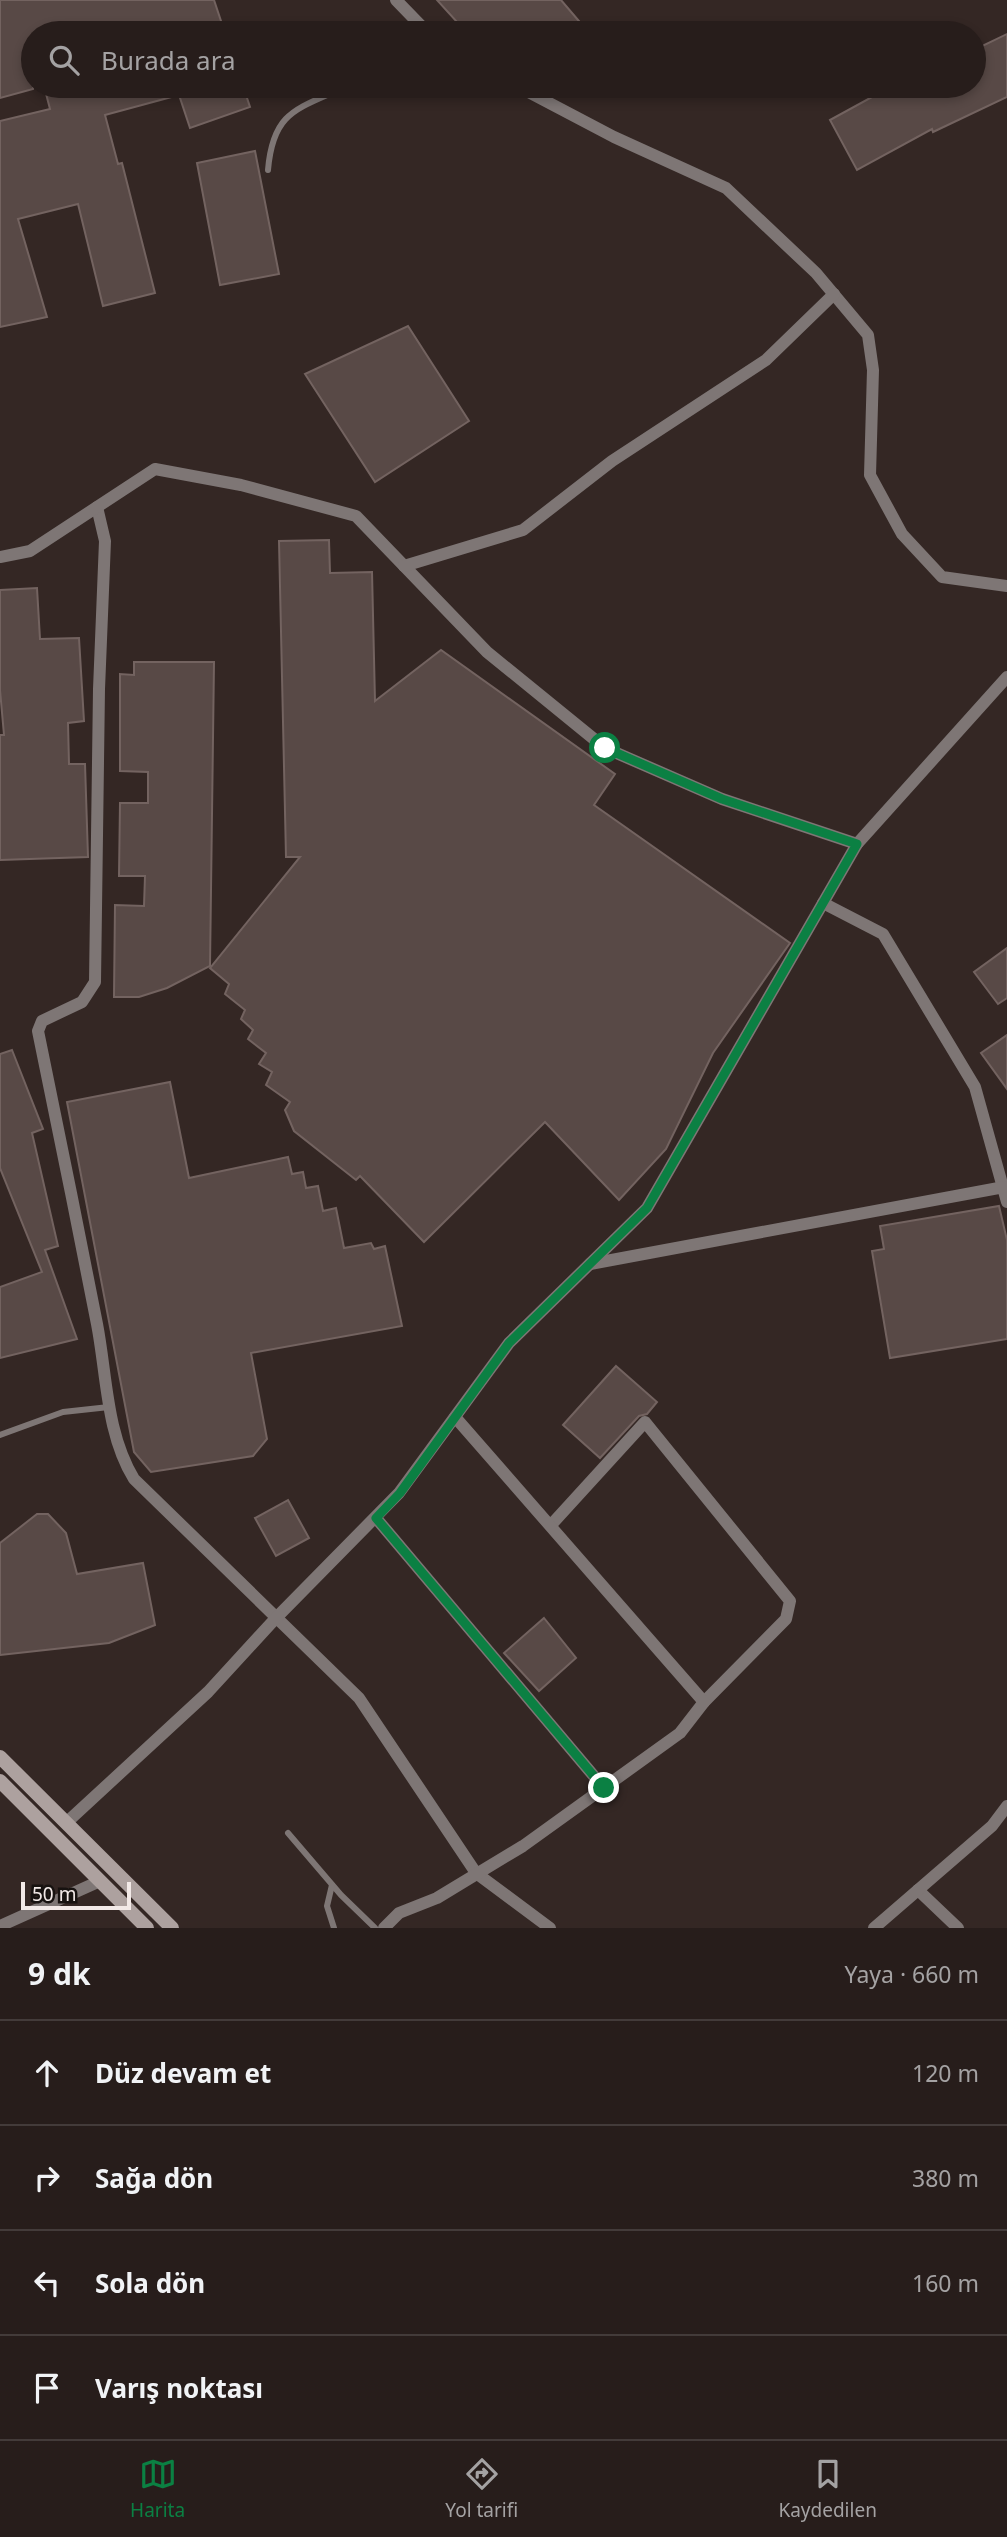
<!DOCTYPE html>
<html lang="tr">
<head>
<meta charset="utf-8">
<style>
	:root { --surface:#271d1b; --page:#332a28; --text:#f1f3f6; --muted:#a4a2a3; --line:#433b3a; --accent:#0b8043 }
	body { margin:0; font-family:"Noto Sans",sans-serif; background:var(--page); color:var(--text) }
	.scale { position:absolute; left:21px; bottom:18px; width:110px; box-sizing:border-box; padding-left:7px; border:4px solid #f2e9e7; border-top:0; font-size:19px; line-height:24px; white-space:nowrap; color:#f2e9e7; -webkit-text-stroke:5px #171210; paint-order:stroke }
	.stop { position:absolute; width:21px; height:21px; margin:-16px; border:5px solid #0b8043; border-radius:50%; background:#fff }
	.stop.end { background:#0b8043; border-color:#fff; box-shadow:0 2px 7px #0008 }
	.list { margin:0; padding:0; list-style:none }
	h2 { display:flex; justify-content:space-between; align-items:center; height:91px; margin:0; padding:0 28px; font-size:30px }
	h2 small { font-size:23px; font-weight:400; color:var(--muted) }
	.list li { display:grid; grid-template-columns:46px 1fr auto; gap:21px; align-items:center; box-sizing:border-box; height:105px; padding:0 28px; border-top:2px solid var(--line) }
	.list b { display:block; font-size:26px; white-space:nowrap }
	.list em { font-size:23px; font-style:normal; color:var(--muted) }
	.icon { flex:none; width:38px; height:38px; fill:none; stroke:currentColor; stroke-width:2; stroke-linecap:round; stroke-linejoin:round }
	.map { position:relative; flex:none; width:1007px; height:1928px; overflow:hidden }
	.search { position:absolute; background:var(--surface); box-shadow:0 4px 10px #0003; left:21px; right:21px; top:21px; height:77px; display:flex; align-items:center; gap:18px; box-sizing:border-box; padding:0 24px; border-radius:38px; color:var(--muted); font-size:26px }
	.sheet { height:511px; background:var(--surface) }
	nav { display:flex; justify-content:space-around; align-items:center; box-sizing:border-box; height:98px; border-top:2px solid var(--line); background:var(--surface); font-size:19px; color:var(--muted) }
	nav a { display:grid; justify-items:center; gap:4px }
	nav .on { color:var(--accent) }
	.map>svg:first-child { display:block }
	.building { fill:#584946; stroke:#736360; stroke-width:2 }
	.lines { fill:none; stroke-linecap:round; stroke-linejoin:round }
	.lane { stroke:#7e7675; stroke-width:6 }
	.street { stroke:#7e7675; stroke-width:12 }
	.secondary { stroke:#ada19f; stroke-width:14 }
	.route { stroke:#0b8043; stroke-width:9 }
</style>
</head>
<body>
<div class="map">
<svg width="1007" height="1928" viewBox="0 0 1007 1928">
	<rect width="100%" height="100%" fill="#342724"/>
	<g class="building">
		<polygon points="0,0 214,0 225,33 33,33 33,89 0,98"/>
		<polygon points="437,0 561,0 584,27 577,33 467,33"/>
		<polygon points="1007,34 1007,97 933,132 932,129 857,170 830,120 892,86 974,86 974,50"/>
		<polygon points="44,86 243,86 250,107 190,128 179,95 105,115 118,164 122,163 155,293 103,306 78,204 18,219 47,317 0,327 0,121 50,109"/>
		<polygon points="255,151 279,274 220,285 197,163"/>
		<polygon points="408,326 469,421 375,482 305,374"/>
		<polygon points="329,540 330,573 372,572 375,701 441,650 615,774 594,805 790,943 713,1053 666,1149 619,1200 545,1122 424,1242 360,1176 356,1180 294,1131 285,1110 290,1102 266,1085 272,1072 259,1064 266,1053 248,1039 253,1030 241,1019 245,1010 225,994 229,984 210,968 300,857 286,857 279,541"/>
		<polygon points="37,588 40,639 79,638 84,721 68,723 69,764 85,764 88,857 0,860 0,735 4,735 0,690 0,590"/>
		<polygon points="134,662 214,662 210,966 167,988 139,997 114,997 115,905 144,906 145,876 119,876 120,803 148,803 148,772 120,771 120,674 134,675"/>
		<polygon points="1007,948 1007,998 998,1004 974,972"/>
		<polygon points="1007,1035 1007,1089 981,1053"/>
		<polygon points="12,1050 43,1129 32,1133 58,1246 45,1250 77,1339 0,1358 0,1287 42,1272 0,1168 0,1054"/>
		<polygon points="170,1082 189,1178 288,1157 292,1174 303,1172 306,1188 318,1186 323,1211 336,1208 344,1248 371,1243 374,1249 385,1246 402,1326 251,1353 267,1439 253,1456 151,1472 134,1452 67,1102"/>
		<polygon points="999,1206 1007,1240 1007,1339 890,1358 872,1251 884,1249 880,1226"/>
		<polygon points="616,1366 657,1402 647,1414 639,1416 600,1458 563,1425"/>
		<polygon points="288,1500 309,1538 276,1556 255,1518"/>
		<polygon points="37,1514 48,1514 66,1533 77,1574 143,1563 155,1625 109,1643 0,1655 0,1543"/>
		<polygon points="544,1618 576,1658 539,1691 504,1653"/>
	</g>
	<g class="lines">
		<g class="lane">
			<path d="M 268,170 C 273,110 298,109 347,86"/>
			<polyline points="0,1435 63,1412 109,1407"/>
			<polyline points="288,1833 341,1895 375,1928"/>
			<polyline points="332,1885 327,1906 334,1928"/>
		</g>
		<g class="street">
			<polyline points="396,0 428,33"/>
			<polyline points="517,86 614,137 726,188 816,273 868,335 873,370 870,475 902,534 942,577 1007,586"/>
			<path d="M 97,507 L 105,541 L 99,689 L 95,982 L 82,1002 L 42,1021 L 38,1031 C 58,1129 78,1226 97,1324 C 107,1376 106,1433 134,1479 L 359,1698 L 476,1873 L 550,1928"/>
			<polyline points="0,557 30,551 155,469 241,485 356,516 487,652 605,748 722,799 857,844 647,1208 509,1343 399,1493 275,1619 208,1692 66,1823"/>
			<polyline points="404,566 523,530 612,461 766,360 834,294"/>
			<polyline points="857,844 1007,677"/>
			<polyline points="823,903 883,934 975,1087 1007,1202"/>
			<polyline points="590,1264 1004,1187"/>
			<polyline points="376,1518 604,1788"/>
			<polyline points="551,1525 645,1422 790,1601 786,1619 704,1702"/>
			<polyline points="918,1890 958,1928"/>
			<polyline points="0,1926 100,1881"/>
			<polyline points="384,1928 399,1913 437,1898 523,1846 680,1733 704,1702 455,1417"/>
			<polyline points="874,1928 992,1826 1007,1806"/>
		</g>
		<g class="secondary">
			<polyline points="0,1757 172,1928"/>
			<polyline points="0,1781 147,1928"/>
		</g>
	</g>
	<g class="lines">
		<polyline class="route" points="604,1788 376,1518 400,1493 509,1343 647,1208 857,844 722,799 605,748"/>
	</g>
</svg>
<div class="scale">50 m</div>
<div class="stop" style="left:605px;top:748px"></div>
<div class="stop end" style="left:604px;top:1788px"></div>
<div class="search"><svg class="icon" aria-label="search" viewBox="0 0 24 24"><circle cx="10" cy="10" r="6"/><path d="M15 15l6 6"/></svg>Burada ara</div>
</div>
<section class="sheet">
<h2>9 dk<small>Yaya · 660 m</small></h2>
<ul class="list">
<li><svg class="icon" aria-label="ahead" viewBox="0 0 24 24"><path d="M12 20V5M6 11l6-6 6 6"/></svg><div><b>Düz devam et</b></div><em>120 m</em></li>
<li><svg class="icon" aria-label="right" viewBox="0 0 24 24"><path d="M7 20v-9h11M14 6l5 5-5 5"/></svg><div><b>Sağa dön</b></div><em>380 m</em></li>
<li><svg class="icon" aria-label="left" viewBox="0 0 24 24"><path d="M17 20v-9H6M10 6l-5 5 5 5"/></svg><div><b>Sola dön</b></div><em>160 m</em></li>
<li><svg class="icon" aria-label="arrive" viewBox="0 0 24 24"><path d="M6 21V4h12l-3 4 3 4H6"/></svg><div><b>Varış noktası</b></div></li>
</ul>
</section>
<nav>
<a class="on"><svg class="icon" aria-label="map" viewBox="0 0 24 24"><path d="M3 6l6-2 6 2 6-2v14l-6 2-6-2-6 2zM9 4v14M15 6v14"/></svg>Harita</a>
<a><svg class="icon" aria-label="directions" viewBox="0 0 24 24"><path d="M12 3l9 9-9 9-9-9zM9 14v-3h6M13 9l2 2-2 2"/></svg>Yol tarifi</a>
<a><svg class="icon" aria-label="saved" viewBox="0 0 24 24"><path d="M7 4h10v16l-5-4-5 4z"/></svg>Kaydedilen</a>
</nav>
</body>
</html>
